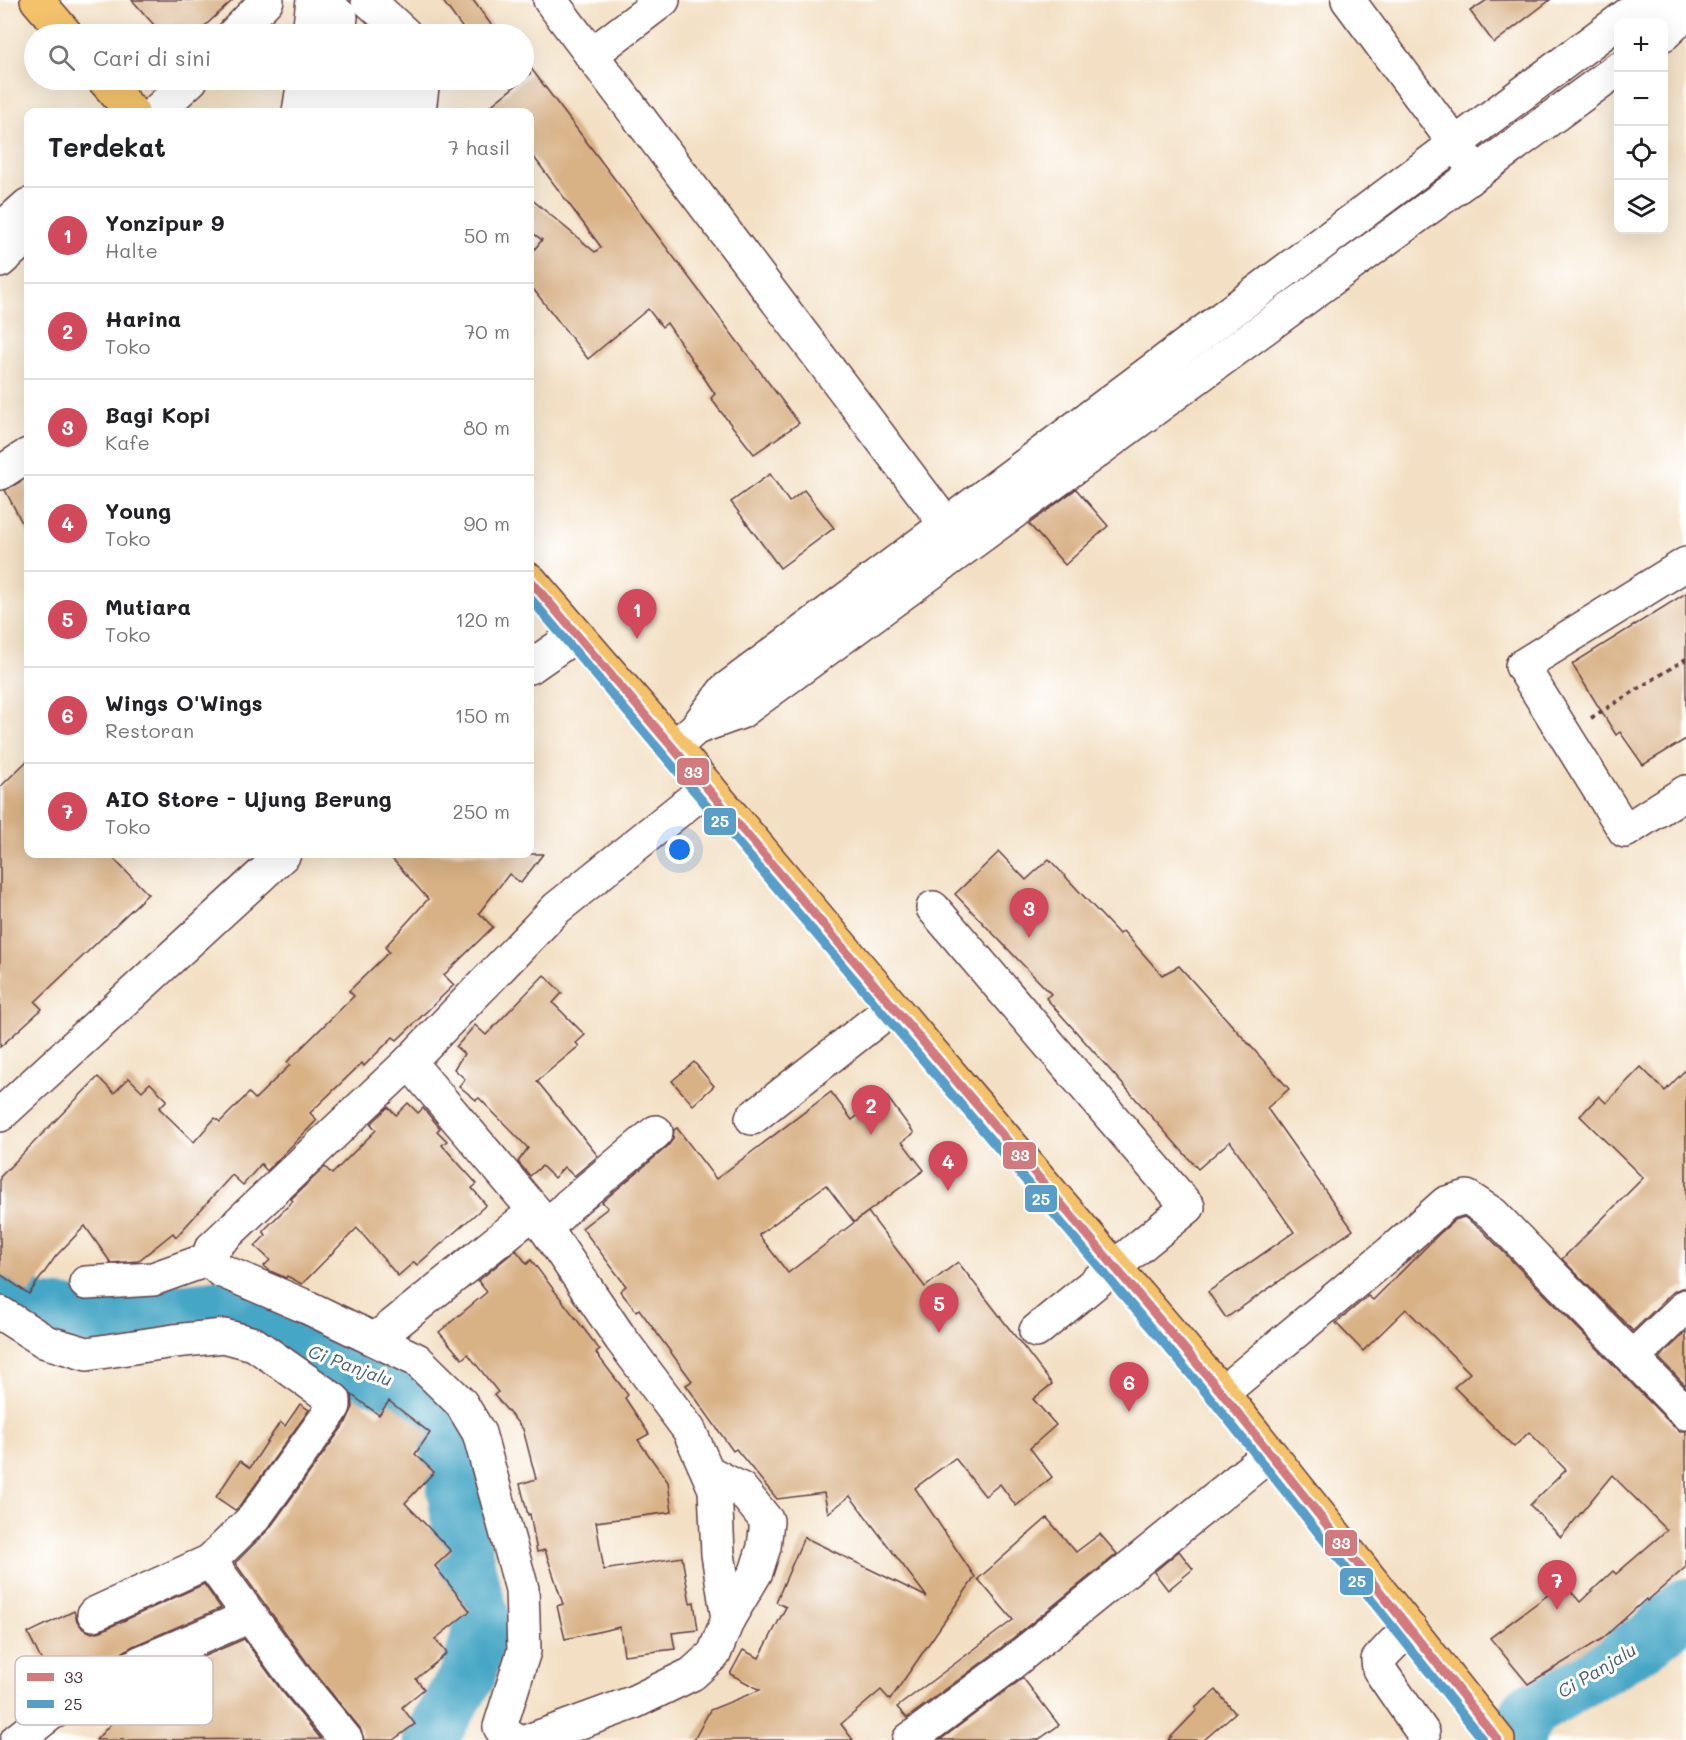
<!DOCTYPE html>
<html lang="id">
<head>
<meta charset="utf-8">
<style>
	:root { --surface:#fff; --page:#f2f2f2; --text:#202124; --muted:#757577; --line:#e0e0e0; --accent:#d1495b }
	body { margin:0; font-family:Mali,sans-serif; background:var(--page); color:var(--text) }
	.controls { position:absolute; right:18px; top:18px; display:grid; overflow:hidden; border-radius:12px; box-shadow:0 6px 24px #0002 }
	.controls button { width:54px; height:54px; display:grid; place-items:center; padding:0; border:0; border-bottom:2px solid var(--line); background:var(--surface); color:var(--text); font:30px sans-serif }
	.you { position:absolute; left:680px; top:850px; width:21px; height:21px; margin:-15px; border:4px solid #fff; border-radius:50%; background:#1a73e8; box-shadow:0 0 0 9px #1a73e833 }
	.badge { display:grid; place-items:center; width:39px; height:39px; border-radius:50%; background:var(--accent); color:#fff; font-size:20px; font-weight:700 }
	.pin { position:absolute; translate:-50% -50px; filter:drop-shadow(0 2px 3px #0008) }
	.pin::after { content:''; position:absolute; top:32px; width:21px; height:18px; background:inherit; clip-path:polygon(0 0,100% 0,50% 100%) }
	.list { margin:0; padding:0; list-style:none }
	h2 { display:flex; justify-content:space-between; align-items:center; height:78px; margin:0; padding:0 24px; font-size:26px }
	h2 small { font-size:20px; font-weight:400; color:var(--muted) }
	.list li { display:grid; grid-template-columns:39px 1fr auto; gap:18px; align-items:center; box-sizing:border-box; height:96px; padding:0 24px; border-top:2px solid var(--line) }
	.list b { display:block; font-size:22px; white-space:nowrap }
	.list p { margin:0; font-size:20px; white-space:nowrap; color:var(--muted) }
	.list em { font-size:20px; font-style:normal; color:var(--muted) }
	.icon { flex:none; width:33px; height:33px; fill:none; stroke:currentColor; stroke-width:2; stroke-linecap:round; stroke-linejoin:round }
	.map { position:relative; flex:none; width:1686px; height:1740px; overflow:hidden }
	.search { position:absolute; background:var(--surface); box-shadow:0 6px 24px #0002; left:24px; top:24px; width:510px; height:66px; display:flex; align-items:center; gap:15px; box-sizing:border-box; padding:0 21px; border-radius:33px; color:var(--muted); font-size:22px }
	.panel { position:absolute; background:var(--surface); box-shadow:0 6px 24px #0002; left:24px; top:108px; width:510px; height:750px; border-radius:12px }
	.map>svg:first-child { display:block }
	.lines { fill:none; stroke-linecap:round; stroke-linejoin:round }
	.river { stroke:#45a6c5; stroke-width:56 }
	.building { fill:#d8b185 }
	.minor-casing { stroke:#633c42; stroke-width:36 }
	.highway-casing { stroke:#633c42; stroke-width:36 }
	.path { stroke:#633c42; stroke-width:4; stroke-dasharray:4.5 4.5; stroke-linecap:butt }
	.minor { stroke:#fff; stroke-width:33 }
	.highway { stroke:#f4c26a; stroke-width:33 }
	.bus-1-casing { stroke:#fff; stroke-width:14 }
	.bus-2-casing { stroke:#fff; stroke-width:14 }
	.bus-1 { stroke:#d27a7e; stroke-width:9 }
	.bus-2 { stroke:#589ec9; stroke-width:9 }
	.labels { text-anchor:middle; stroke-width:6; stroke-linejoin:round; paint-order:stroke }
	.water-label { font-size:18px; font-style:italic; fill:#485c70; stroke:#fff }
	.key { fill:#fff; stroke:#c9bcbf; stroke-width:1.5 }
	.key-label { font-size:16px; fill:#4a1f2b }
	.line-badge { stroke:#fff; stroke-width:2 }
	.badge-label { font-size:16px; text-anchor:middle; font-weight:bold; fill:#fff }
</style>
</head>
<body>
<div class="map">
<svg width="1686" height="1740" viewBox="0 0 1686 1740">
	<rect width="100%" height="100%" fill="#fff"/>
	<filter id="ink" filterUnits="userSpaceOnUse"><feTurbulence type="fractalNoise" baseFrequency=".0167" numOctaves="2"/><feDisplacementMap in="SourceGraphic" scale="12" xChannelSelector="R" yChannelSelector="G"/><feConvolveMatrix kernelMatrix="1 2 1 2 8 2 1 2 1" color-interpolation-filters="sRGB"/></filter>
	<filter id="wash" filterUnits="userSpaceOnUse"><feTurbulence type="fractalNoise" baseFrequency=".008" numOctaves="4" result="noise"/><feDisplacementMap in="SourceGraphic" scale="24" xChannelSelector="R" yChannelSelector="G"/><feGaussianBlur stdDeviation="1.35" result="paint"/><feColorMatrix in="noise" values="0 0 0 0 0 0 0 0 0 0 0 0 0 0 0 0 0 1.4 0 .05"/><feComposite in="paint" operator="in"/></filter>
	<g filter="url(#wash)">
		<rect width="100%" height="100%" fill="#f3e0c4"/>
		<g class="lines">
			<g class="river">
				<polyline points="0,1290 35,1312 115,1319 221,1307 332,1363 399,1384 441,1423 451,1459 460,1528 471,1583 483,1620 468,1675 439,1723 431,1740"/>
				<polyline points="1515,1740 1529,1711 1650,1639 1686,1606"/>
			</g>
		</g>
		<g id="blocks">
			<g class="building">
				<polygon points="132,0 233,0 196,34 162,34"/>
				<polygon points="442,0 473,0 498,34 467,34"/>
				<polygon points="1487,0 1550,0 1494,43 1470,11"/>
				<polygon points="530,67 799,423 754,454 718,408 711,398 715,394 667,323 662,327 648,309 588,359 530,285 530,255 542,240 530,231 530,198 595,252 601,247 530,152 530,112 483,112 530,74"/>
				<polygon points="770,474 789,502 804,490 834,528 780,568 731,502"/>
				<polygon points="28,477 28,534 5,490"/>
				<polygon points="1076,489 1108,526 1065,565 1029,524"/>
				<polygon points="1686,593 1686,739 1643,765 1620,732 1616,735 1572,664"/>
				<polygon points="28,760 28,854 109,854 148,894 35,1002 42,1009 0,1047 0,787"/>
				<polygon points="999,852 1026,880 1049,859 1119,934 1123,931 1162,975 1179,966 1289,1089 1267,1108 1353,1230 1226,1318 1208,1292 1294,1232 1230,1141 1198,1169 1046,998 1051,994 955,894"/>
				<polygon points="388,854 543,854 521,883 509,874 479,913 493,927 444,975 454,985 397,1040 393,1037 364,1066 362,1063 310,1113 317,1120 267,1171 261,1164 243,1185 232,1175 176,1237 173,1233 138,1261 111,1263 85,1226 56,1256 29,1294 0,1274 0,1177 98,1077 114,1093 129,1078 142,1091 150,1083 167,1100 159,1108 194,1142 215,1118 220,1122 249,1093 255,1099 290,1065 287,1062 354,996 349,991 389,952 385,947 428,899"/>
				<polygon points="544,975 562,993 553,1003 585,1035 576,1043 579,1046 537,1081 598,1156 574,1176 564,1167 554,1178 542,1166 530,1176 518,1162 528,1148 479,1098 476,1100 459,1086 465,1079 454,1069 464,1054 456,1047 475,1025 486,1035"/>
				<polygon points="694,1062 714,1086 693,1105 672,1081"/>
				<polygon points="1641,1067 1665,1091 1686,1069 1686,1288 1681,1288 1673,1292 1633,1331 1562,1259 1643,1178 1580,1116 1599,1096 1606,1103"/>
				<polygon points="831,1092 852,1120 885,1094 914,1133 902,1142 924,1170 854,1222 826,1185 759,1235 788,1273 868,1212 925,1287 958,1262 1052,1384 1033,1399 1056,1425 1030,1448 1052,1477 1016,1506 1000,1484 985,1496 955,1458 915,1488 975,1577 890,1700 881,1690 841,1724 853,1740 694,1740 710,1710 760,1690 730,1674 743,1650 759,1658 786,1607 776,1602 804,1537 927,1597 850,1496 828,1513 824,1493 777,1499 736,1449 733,1451 686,1385 692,1381 639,1309 636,1311 620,1291 626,1286 582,1228 608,1208 602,1202 668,1146 673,1139 674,1130 677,1128 716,1179"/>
				<polygon points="408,1103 418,1113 423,1108 440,1128 437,1131 447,1141 442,1145 477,1184 472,1188 486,1205 417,1265 414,1262 398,1276 357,1228 302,1284 287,1276 286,1278 268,1270 264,1266 270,1260 255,1246 266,1235 263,1231 293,1201 291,1199 325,1167 332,1174 376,1130 371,1124 388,1107 396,1115"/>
				<polygon points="1464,1217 1481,1229 1673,1426 1680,1431 1686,1431 1686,1567 1647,1601 1646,1599 1602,1639 1528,1684 1490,1638 1564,1583 1580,1602 1613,1571 1616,1574 1667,1530 1612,1475 1561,1537 1530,1505 1566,1470 1529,1432 1514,1447 1454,1387 1470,1373 1406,1309 1363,1351 1336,1323 1368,1296 1373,1300 1439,1234 1455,1220"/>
				<polygon points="516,1250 527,1264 531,1260 600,1350 596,1353 628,1395 625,1398 649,1434 638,1440 668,1482 672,1512 596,1522 604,1570 682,1557 690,1603 694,1602 698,1630 672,1633 675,1649 624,1655 620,1627 565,1639 557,1606 563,1604 545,1550 537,1552 530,1514 528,1515 520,1484 536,1479 523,1429 494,1395 498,1392 468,1354 462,1359 439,1332 487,1292 478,1281"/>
				<polygon points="1686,1332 1686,1386 1659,1358"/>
				<polygon points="352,1395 379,1415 389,1401 430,1433 415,1454 434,1472 405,1503 451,1551 435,1566 470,1611 435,1639 447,1653 416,1679 424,1689 402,1707 415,1724 393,1740 364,1740 360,1728 311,1668 235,1563 269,1529 346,1422 353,1407"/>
				<polygon points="300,1404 309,1410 240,1506 235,1510 216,1497 240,1461 250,1468 280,1422 285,1426"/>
				<polygon points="1047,1518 1076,1552 1100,1534 1117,1554 992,1655 907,1718 897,1707 1013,1620 978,1579"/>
				<polygon points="1179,1551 1193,1569 1168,1590 1154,1572"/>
				<polygon points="204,1584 221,1608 133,1646 81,1678 56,1690 28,1633 74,1611 77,1621 83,1629 92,1633 101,1631"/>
				<polygon points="244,1639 281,1690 321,1739 96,1740 116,1718 107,1706 149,1680"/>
				<polygon points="1023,1678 1059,1725 1038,1740 940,1740"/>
				<polygon points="1216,1690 1235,1713 1204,1740 1168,1740 1197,1710 1195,1708"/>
			</g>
		</g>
	</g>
	<g filter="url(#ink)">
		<use href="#blocks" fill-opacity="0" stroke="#633c42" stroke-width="1.5"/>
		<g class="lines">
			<g class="minor-casing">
				<g id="minor">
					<polyline points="322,0 341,17 339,34"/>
					<polyline points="368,0 405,34"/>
					<polyline points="550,0 960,543"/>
					<polyline points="1348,0 1468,161"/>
					<polyline points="234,34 267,0"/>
					<polyline points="309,34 313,0"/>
					<polyline points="1664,34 1686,13"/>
					<polyline points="591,55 663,0"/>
					<polyline points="156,112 191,80"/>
					<polyline points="299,112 304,80"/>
					<polyline points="329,112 334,80"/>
					<polyline points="349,112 363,99 365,80"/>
					<polyline points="385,112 393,103 396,80"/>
					<polyline points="413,112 420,103 423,80"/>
					<polyline points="0,230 28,205"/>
					<polyline points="0,261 28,236"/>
					<polyline points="0,473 28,455"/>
					<polyline points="1686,564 1522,666 1625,831 1686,792"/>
					<polyline points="530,667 576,635"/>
					<polyline points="696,728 741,712 1618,69"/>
					<polyline points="674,747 696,728 725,690 1634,10 1686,8"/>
					<polyline points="933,908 1188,1207 1036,1331"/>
					<polyline points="409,1062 535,1211 546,1229 621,1339 689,1430 715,1489 718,1554 728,1619 714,1654 692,1674 632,1703 531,1740"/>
					<polyline points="0,1115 284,854"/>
					<polyline points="752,1118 893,1007"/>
					<polyline points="546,1229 569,1205 656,1132"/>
					<polyline points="209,1259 211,1249 409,1062 557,908 708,787"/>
					<polyline points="209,1259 220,1270 307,1307 417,1360 461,1403 479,1433 522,1589 524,1651 500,1727 504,1733 515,1740"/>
					<polyline points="86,1283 153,1279 209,1259"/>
					<polyline points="0,1313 46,1342 87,1354 174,1341 224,1336 254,1344 334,1400 334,1406 331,1411 254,1518 210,1561 296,1679 346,1740"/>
					<polyline points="376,1339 535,1211"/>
					<polyline points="1632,1358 1686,1306"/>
					<polyline points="1222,1393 1391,1252 1446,1203 1467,1197 1493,1214 1686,1413"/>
					<polyline points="708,1472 741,1489 767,1521 764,1547 756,1572 728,1619"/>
					<polyline points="94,1614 210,1561"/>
					<polyline points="1411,1630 1393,1644 1378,1660 1379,1669 1423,1733 1423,1740"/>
					<polyline points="17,1740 50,1714 90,1694 140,1663 250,1616"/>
					<polyline points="909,1740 1003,1670 1270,1454"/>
				</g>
			</g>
			<g class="highway-casing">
				<g id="highway">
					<polyline points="37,0 66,34"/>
					<polyline points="104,80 132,112"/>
					<polyline points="530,580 674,747 893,1007 1222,1393 1498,1740"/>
				</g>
			</g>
			<polyline class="path" points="1591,718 1686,659"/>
			<use href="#minor" class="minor"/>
			<use href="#highway" class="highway"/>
			<g class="bus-1-casing">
				<polyline id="bus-1" points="530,580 1222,1393 1498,1740"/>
			</g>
			<g class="bus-2-casing">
				<polyline id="bus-2" points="530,598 1213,1401 1483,1740"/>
			</g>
			<use href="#bus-1" class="bus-1"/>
			<use href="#bus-2" class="bus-2"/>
		</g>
	</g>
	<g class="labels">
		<g class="water-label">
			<text transform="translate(350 1366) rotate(20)" y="6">Ci Panjalu</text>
			<text transform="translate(1597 1671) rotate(-31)" y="6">Ci Panjalu</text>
		</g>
	</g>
	<rect x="15" y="1656" width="198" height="69" rx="9" class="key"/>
	<rect x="27" y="1673" width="27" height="8" fill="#d27a7e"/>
	<rect x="27" y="1700" width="27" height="8" fill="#589ec9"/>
	<g class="key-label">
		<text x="64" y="1683">33</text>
		<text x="64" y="1710">25</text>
	</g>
	<g class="line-badge">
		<rect x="676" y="757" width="34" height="29" rx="6" fill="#d27a7e"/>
		<rect x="703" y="807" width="34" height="29" rx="6" fill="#589ec9"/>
		<rect x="1002" y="1141" width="35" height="29" rx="6" fill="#d27a7e"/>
		<rect x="1024" y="1184" width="34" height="29" rx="6" fill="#589ec9"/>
		<rect x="1324" y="1529" width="34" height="28" rx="6" fill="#d27a7e"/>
		<rect x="1339" y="1567" width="35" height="29" rx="6" fill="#589ec9"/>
	</g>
	<g class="badge-label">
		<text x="693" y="778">33</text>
		<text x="720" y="827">25</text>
		<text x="1020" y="1161">33</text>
		<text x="1041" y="1205">25</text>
		<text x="1341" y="1549">33</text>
		<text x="1357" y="1587">25</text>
	</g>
</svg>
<div class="controls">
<button>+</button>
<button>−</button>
<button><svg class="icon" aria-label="locate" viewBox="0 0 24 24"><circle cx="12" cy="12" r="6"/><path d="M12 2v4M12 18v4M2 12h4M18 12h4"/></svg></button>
<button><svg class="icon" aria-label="layers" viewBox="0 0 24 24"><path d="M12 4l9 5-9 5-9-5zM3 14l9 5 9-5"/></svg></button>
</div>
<div class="you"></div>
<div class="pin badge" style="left:637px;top:639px">1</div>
<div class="pin badge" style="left:871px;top:1135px">2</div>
<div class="pin badge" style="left:1029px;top:938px">3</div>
<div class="pin badge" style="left:948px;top:1191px">4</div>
<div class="pin badge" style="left:939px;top:1333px">5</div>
<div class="pin badge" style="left:1129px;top:1412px">6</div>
<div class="pin badge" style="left:1557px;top:1610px">7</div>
<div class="search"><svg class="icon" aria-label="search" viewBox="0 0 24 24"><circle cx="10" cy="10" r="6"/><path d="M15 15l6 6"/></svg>Cari di sini</div>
<section class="panel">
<h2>Terdekat<small>7 hasil</small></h2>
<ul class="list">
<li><span class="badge">1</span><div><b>Yonzipur 9</b><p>Halte</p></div><em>50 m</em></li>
<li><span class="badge">2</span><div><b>Harina</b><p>Toko</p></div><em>70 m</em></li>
<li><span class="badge">3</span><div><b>Bagi Kopi</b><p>Kafe</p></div><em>80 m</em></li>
<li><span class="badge">4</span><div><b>Young</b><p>Toko</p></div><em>90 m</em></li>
<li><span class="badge">5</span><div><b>Mutiara</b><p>Toko</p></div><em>120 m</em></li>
<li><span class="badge">6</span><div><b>Wings O'Wings</b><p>Restoran</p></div><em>150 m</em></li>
<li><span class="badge">7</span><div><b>AIO Store - Ujung Berung</b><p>Toko</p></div><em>250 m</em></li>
</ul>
</section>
</div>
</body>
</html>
